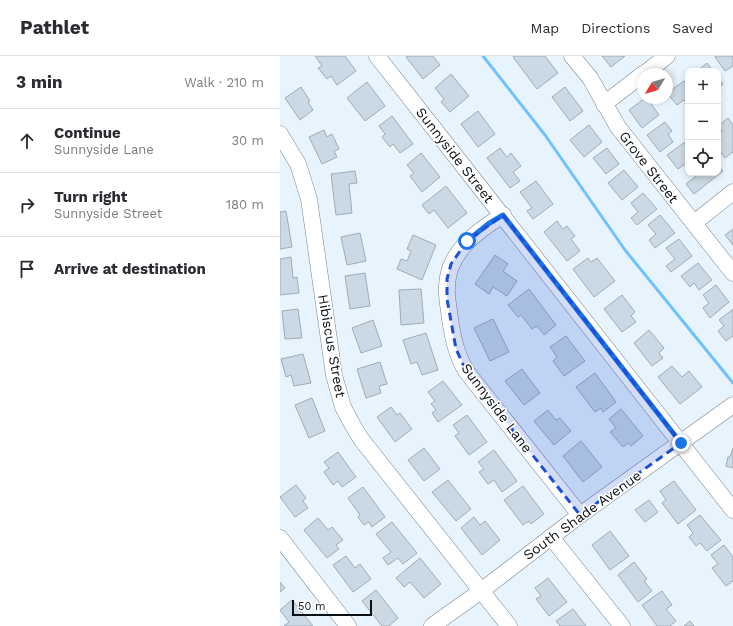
<!DOCTYPE html>
<html lang="en">
<head>
<meta charset="utf-8">
<style>
	:root { --surface:#fff; --page:#f7f7f7; --text:#2b2b33; --muted:#7c7c81; --line:#e1e1e2 }
	body { margin:0; font-family:"Work Sans",sans-serif; background:var(--page); color:var(--text) }
	.controls { position:absolute; right:12px; top:12px; display:grid; overflow:hidden; border-radius:8px; box-shadow:0 2px 6px #0003 }
	.controls button { width:36px; height:36px; display:grid; place-items:center; padding:0; border:0; border-bottom:1px solid var(--line); background:var(--surface); color:var(--text); font:20px sans-serif }
	.compass { position:absolute; left:357px; top:12px; width:36px; height:36px; border-radius:50%; background:var(--surface); box-shadow:0 2px 6px #0003; rotate:232deg }
	.scale { position:absolute; left:12px; bottom:10px; width:80px; box-sizing:border-box; padding-left:4px; border:2px solid #0b1014; border-top:0; font-size:11px; line-height:14px; white-space:nowrap; color:#0b1014; -webkit-text-stroke:3px #fff; paint-order:stroke }
	.stop { position:absolute; width:12px; height:12px; margin:-9px; border:3px solid #1a73e8; border-radius:50%; background:#fff }
	.stop.end { background:#1a73e8; border-color:#fff; box-shadow:0 1px 4px #0008 }
	.list { margin:0; padding:0; list-style:none }
	h2 { display:flex; justify-content:space-between; align-items:center; height:52px; margin:0; padding:0 16px; font-size:17px }
	h2 small { font-size:13px; font-weight:400; color:var(--muted) }
	.list li { display:grid; grid-template-columns:26px 1fr auto; gap:12px; align-items:center; box-sizing:border-box; height:64px; padding:0 16px; border-top:1px solid var(--line) }
	.list b { display:block; font-size:15px; white-space:nowrap }
	.list p { margin:0; font-size:13px; white-space:nowrap; color:var(--muted) }
	.list em { font-size:13px; font-style:normal; color:var(--muted) }
	.icon { flex:none; width:22px; height:22px; fill:none; stroke:currentColor; stroke-width:2; stroke-linecap:round; stroke-linejoin:round }
	.map { position:relative; flex:none; width:453px; height:570px; overflow:hidden }
	header { display:flex; align-items:center; gap:24px; box-sizing:border-box; height:56px; padding:0 20px; background:var(--surface); border-bottom:1px solid var(--line) }
	header strong { font-size:19px }
	nav { display:flex; gap:22px; margin-inline-start:auto; font-size:14px }
	main { display:flex }
	aside { flex:1; background:var(--surface) }
	.map>svg:first-child { display:block }
	.lines { fill:none; stroke-linecap:round; stroke-linejoin:round }
	.stream { stroke:#71c2fc; stroke-width:3 }
	.building { fill:#cad9e4; stroke:#9eacb7 }
	.minor-casing { stroke:#77848e; stroke-width:17 }
	.minor { stroke:#fff; stroke-width:16 }
	.route { stroke:#1a73e8; stroke-width:5 }
	.marked { fill:#1d4ed8; fill-opacity:0.2; stroke:#1d4ed8; stroke-width:3; stroke-dasharray:8 5; stroke-linejoin:round }
	.labels { text-anchor:middle; stroke-width:3.5; stroke-linejoin:round; paint-order:stroke }
	.street-label { font-size:14px; fill:#0b1014; stroke:#fff }
</style>
</head>
<body>
<header>
<strong>Pathlet</strong>
<nav><a>Map</a><a>Directions</a><a>Saved</a></nav>
</header>
<main>
<aside>
<h2>3 min<small>Walk · 210 m</small></h2>
<ul class="list">
<li><svg class="icon" aria-label="ahead" viewBox="0 0 24 24"><path d="M12 20V5M6 11l6-6 6 6"/></svg><div><b>Continue</b><p>Sunnyside Lane</p></div><em>30 m</em></li>
<li><svg class="icon" aria-label="right" viewBox="0 0 24 24"><path d="M7 20v-9h11M14 6l5 5-5 5"/></svg><div><b>Turn right</b><p>Sunnyside Street</p></div><em>180 m</em></li>
<li><svg class="icon" aria-label="arrive" viewBox="0 0 24 24"><path d="M6 21V4h12l-3 4 3 4H6"/></svg><div><b>Arrive at destination</b></div></li>
</ul>
</aside>
<div class="map">
<svg width="453" height="570" viewBox="0 0 453 570">
	<rect width="100%" height="100%" fill="#e8f4fd"/>
	<g class="lines">
		<polyline class="stream" points="203,0 265,79 345,194 453,327"/>
	</g>
	<g class="building">
		<polygon points="35,0 65,0 76,15 57,29 51,20 47,23 38,12 42,10"/>
		<polygon points="127,0 153,0 160,9 143,23 126,1"/>
		<polygon points="234,0 265,0 278,17 257,33 233,1"/>
		<polygon points="322,0 345,0 331,11"/>
		<polygon points="436,0 453,0 453,10 445,15 435,1"/>
		<polygon points="427,7 433,15 417,15"/>
		<polygon points="171,18 189,40 170,56 161,46 164,43 155,32"/>
		<polygon points="438,21 443,28 438,32"/>
		<polygon points="404,25 408,30 408,49 404,44 397,49 387,37"/>
		<polygon points="87,26 105,50 85,65 67,42"/>
		<polygon points="21,31 30,45 28,46 33,54 20,64 5,42"/>
		<polygon points="285,31 303,55 290,65 272,41"/>
		<polygon points="365,42 367,42 379,59 362,72 349,54"/>
		<polygon points="198,55 215,78 198,91 181,68"/>
		<polygon points="112,60 133,88 120,97 113,88 110,91 102,81 105,78 99,70"/>
		<polygon points="448,62 453,69 453,96 445,102 438,93 438,79 442,75 438,70"/>
		<polygon points="385,66 392,75 388,78 393,86 380,96 367,79"/>
		<polygon points="309,69 322,86 304,101 290,84"/>
		<polygon points="44,74 47,81 52,78 59,93 54,95 57,101 42,108 29,81"/>
		<polygon points="408,84 408,106 398,113 387,99"/>
		<polygon points="220,92 227,101 231,97 241,110 233,116 240,125 230,132 207,102"/>
		<polygon points="327,92 339,108 326,118 313,102"/>
		<polygon points="141,97 160,121 142,136 130,120 134,117 127,109"/>
		<polygon points="438,109 443,115 414,138 406,128 420,117 438,117"/>
		<polygon points="344,114 358,131 342,144 328,127"/>
		<polygon points="75,115 77,127 69,128 72,157 56,159 51,118"/>
		<polygon points="256,125 273,148 253,163 247,155 252,152 240,136"/>
		<polygon points="166,130 187,157 168,172 154,154 149,158 142,149"/>
		<polygon points="363,137 377,153 357,169 351,162 358,156 351,147"/>
		<polygon points="6,155 12,191 0,193 0,156"/>
		<polygon points="380,159 395,177 375,192 369,184 376,178 368,169"/>
		<polygon points="277,165 283,173 287,170 295,180 291,183 300,195 287,205 264,176"/>
		<polygon points="453,173 453,189 445,179"/>
		<polygon points="80,177 86,205 67,209 61,181"/>
		<polygon points="133,179 156,189 142,224 117,213 121,203 127,205 131,195 127,193"/>
		<polygon points="399,183 412,200 391,216 386,210 395,203 386,192"/>
		<polygon points="215,199 228,208 223,215 237,225 227,240 213,231 209,238 195,228"/>
		<polygon points="11,201 13,222 17,221 19,237 0,239 0,203"/>
		<polygon points="308,202 311,206 317,202 335,225 314,241 293,213"/>
		<polygon points="418,207 432,224 419,234 414,227 410,231 401,220"/>
		<polygon points="85,217 90,250 70,253 65,220"/>
		<polygon points="436,229 449,246 430,262 423,252 429,247 423,239"/>
		<polygon points="141,233 144,267 121,269 119,234"/>
		<polygon points="249,233 276,269 264,279 257,270 252,273 241,259 238,261 228,249"/>
		<polygon points="342,239 355,256 351,260 356,266 342,276 324,253"/>
		<polygon points="18,253 22,282 5,283 2,255"/>
		<polygon points="453,253 453,280 446,285 438,275 444,270 439,264"/>
		<polygon points="213,263 229,296 210,305 194,272"/>
		<polygon points="93,264 102,290 81,297 72,272"/>
		<polygon points="369,274 384,292 379,297 383,302 372,310 354,287"/>
		<polygon points="146,277 158,314 142,319 137,306 131,308 123,284"/>
		<polygon points="286,280 305,305 284,320 273,305 277,301 270,291"/>
		<polygon points="23,298 31,327 14,330 11,319 6,321 1,303"/>
		<polygon points="100,306 107,328 99,330 101,337 86,342 77,313"/>
		<polygon points="392,310 402,321 409,315 422,331 400,348 378,321"/>
		<polygon points="242,313 260,337 244,349 225,325"/>
		<polygon points="315,317 336,346 323,356 321,352 315,356 296,331"/>
		<polygon points="163,325 182,349 158,366 152,357 156,354 151,348 155,345 148,336"/>
		<polygon points="32,342 45,375 29,382 15,349"/>
		<polygon points="111,351 117,359 120,357 132,373 115,386 97,361"/>
		<polygon points="341,353 363,380 351,390 348,387 343,391 330,376 336,372 329,363"/>
		<polygon points="268,354 276,364 280,362 291,375 274,389 254,365"/>
		<polygon points="187,359 207,386 189,399 175,380 179,377 173,369"/>
		<polygon points="301,385 322,411 303,426 283,400"/>
		<polygon points="144,392 160,413 144,425 128,404"/>
		<polygon points="453,392 453,412 446,410 448,401 450,401"/>
		<polygon points="214,394 237,425 222,436 214,424 208,428 199,416 204,413 198,406"/>
		<polygon points="58,396 76,421 62,431 58,425 53,429 44,416 49,412 44,406"/>
		<polygon points="168,424 191,453 176,465 152,436"/>
		<polygon points="394,425 416,454 398,468 382,447 386,444 380,435"/>
		<polygon points="16,429 26,442 23,445 28,452 15,461 0,441"/>
		<polygon points="243,430 264,458 251,468 249,465 243,469 224,444"/>
		<polygon points="83,431 105,461 92,471 89,466 84,469 78,461 80,459 68,442"/>
		<polygon points="369,444 378,456 365,466 355,454"/>
		<polygon points="420,459 441,484 427,495 420,487 416,490 409,481 413,477 407,469"/>
		<polygon points="194,461 200,469 205,465 220,484 202,499 181,472"/>
		<polygon points="38,462 48,474 52,471 63,484 56,489 59,493 47,502 24,474"/>
		<polygon points="112,466 137,497 123,508 118,502 108,509 103,502 111,496 96,478"/>
		<polygon points="330,475 349,500 330,514 312,489"/>
		<polygon points="444,489 453,501 453,525 446,530 432,512 438,508 431,499"/>
		<polygon points="66,500 75,512 80,508 91,523 73,536 53,509"/>
		<polygon points="140,502 161,528 144,542 130,526 124,531 116,522"/>
		<polygon points="354,506 367,523 364,525 372,535 358,546 338,519"/>
		<polygon points="268,522 287,546 269,560 256,543 261,540 255,532"/>
		<polygon points="0,526 5,532 0,536"/>
		<polygon points="96,534 118,562 109,570 102,570 82,545"/>
		<polygon points="382,535 392,549 386,553 396,565 390,570 377,570 362,549"/>
		<polygon points="12,544 33,570 4,570 9,566 0,554"/>
		<polygon points="293,553 306,570 280,570 276,565"/>
		<polygon points="410,565 414,570 404,570"/>
	</g>
	<g class="lines">
		<g class="minor-casing">
			<g id="minor">
				<polyline points="97,0 453,454"/>
				<polyline points="292,0 310,22 338,71 453,217"/>
				<polyline points="364,18 387,0"/>
				<polyline points="324,48 363,18"/>
				<polyline points="0,78 18,108 29,143 54,319 63,351 72,368 81,383 229,570"/>
				<path d="M 223,159 C 197,175 168,196 167,230 C 166,241 169,252 170,263 C 173,282 176,298 186,315 L 300,459"/>
				<polyline points="414,167 453,136"/>
				<polyline points="271,481 342,570"/>
				<polyline points="0,482 68,570"/>
				<polyline points="152,570 201,535 300,459 453,349"/>
			</g>
		</g>
		<use href="#minor" class="minor"/>
	</g>
	<g class="lines">
		<polyline class="route" points="187,185 208,168 223,159 401,387"/>
	</g>
	<path class="marked" d="M 223,159 L 401,387 L 300,459 L 186,315 L 176,293 L 167,243 L 167,223 L 171,208 L 187,185 Z"/>
	<g class="labels">
		<g class="street-label">
			<text transform="translate(175 99) rotate(52)" y="5">Sunnyside Street</text>
			<text transform="translate(369 111) rotate(52)" y="5">Grove Street</text>
			<text transform="translate(52 290) rotate(80)" y="5">Hibiscus Street</text>
			<text transform="translate(217 352) rotate(53)" y="5">Sunnyside Lane</text>
			<text transform="translate(302 459) rotate(-36)" y="5">South Shade Avenue</text>
		</g>
	</g>
</svg>
<div class="controls">
<button>+</button>
<button>−</button>
<button><svg class="icon" aria-label="locate" viewBox="0 0 24 24"><circle cx="12" cy="12" r="6"/><path d="M12 2v4M12 18v4M2 12h4M18 12h4"/></svg></button>
</div>
<svg class="compass" viewBox="-18 -18 36 36"><path d="M0-13l5 13h-10z" fill="#e53935"/><path d="M0 13l5-13h-10z" fill="#7c7c81"/></svg>
<div class="scale">50 m</div>
<div class="stop" style="left:187px;top:185px"></div>
<div class="stop end" style="left:401px;top:387px"></div>
</div>
</main>
</body>
</html>
